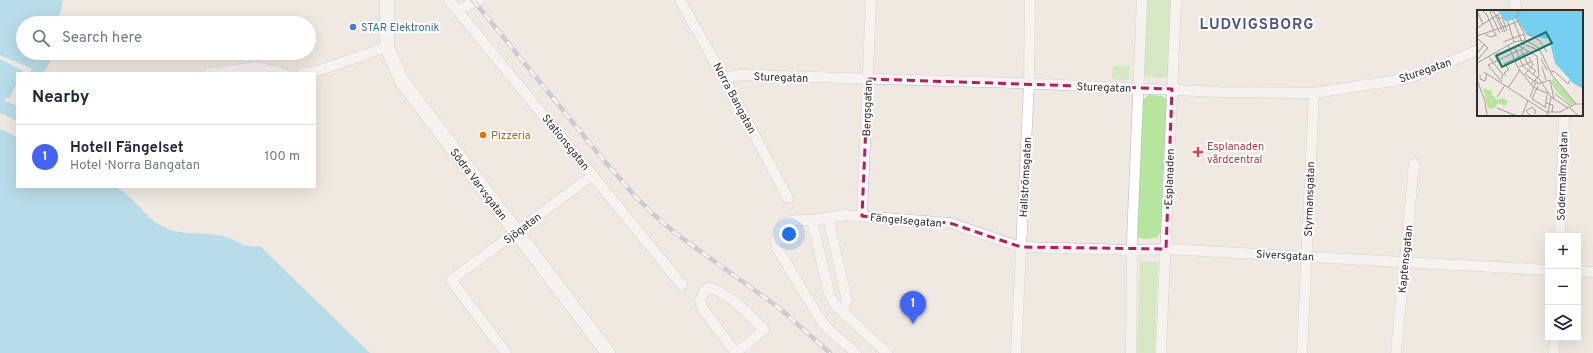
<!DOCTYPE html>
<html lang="en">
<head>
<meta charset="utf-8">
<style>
	:root { --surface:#fff; --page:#f6f6f7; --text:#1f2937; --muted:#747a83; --line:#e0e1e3; --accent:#4264fb }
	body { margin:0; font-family:Overpass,sans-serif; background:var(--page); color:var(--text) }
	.controls { position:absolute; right:12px; bottom:12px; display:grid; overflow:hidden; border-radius:0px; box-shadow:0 4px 16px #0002 }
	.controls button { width:36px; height:36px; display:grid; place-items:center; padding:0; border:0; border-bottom:1px solid var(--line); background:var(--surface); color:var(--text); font:20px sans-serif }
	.you { position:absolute; left:789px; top:234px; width:14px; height:14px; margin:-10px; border:3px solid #fff; border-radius:50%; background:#1a73e8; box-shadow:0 0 0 6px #1a73e833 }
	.badge { display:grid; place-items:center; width:26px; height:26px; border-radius:50%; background:var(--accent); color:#fff; font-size:13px; font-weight:700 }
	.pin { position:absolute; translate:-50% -33px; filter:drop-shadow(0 1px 2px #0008) }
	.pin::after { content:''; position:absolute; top:21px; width:14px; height:12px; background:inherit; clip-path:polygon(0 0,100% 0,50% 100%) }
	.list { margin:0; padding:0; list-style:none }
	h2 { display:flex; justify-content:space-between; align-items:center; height:52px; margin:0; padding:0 16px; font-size:17px }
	h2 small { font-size:13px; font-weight:400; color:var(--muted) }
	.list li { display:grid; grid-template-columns:26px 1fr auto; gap:12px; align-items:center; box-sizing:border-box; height:64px; padding:0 16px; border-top:1px solid var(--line) }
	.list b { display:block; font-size:15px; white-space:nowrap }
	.list p { margin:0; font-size:13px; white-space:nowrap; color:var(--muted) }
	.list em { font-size:13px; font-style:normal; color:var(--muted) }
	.icon { flex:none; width:22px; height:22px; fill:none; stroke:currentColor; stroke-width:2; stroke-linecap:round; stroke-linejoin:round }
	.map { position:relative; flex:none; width:1593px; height:353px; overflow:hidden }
	.search { position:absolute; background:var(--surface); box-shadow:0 4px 16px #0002; left:16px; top:16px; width:300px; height:44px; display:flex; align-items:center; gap:10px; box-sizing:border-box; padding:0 14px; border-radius:22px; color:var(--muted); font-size:15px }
	.panel { position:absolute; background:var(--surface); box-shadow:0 4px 16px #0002; left:16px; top:72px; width:300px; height:116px; border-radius:0px }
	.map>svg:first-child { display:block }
	.green { fill:#b6e59e }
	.water { fill:#75cff0 }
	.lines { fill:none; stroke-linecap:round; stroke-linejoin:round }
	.street-casing { stroke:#b4b7c1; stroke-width:11 }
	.secondary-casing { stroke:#b4b7c1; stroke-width:15 }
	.street { stroke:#fff; stroke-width:10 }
	.secondary { stroke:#fff; stroke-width:14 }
	.rail-casing { stroke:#a3a6b8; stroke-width:4.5 }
	.rail { stroke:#fff; stroke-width:3; stroke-dasharray:9; stroke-linecap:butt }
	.marked { fill:none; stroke:#c2185b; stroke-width:3; stroke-dasharray:8 5; stroke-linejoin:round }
	.shop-dot { fill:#3f7fe0; stroke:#fff; stroke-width:1.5 }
	.food-dot { fill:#e8710a; stroke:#fff; stroke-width:1.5 }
	.health-dot { fill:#e0444e; stroke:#fff; stroke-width:1.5 }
	.labels { text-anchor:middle; stroke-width:4; stroke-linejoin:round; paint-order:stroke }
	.shop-label { font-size:11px; fill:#366cbe; stroke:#fff; text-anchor:start }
	.street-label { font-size:11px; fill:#2e2e2e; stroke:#fff }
	.food-label { font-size:11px; fill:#c56008; stroke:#fff; text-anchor:start }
	.health-label { font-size:11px; fill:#be3a42; stroke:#fff; text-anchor:start }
	.district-label { font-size:15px; font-weight:bold; letter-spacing:1px; fill:#4d5680; stroke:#fff }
	.inset-river { fill:none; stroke:#75cff0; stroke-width:2 }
	.inset-road { fill:none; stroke:#a29e99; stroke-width:1 }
	.view { fill:#0f766e; fill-opacity:0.15; stroke:#0f766e; stroke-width:2 }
	.inset-edge { fill:none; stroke:#2e2e2e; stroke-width:2 }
</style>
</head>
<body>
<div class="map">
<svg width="1593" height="353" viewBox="0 0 1593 353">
	<rect width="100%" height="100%" fill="#efe9e1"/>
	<g class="green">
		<polygon points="1147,0 1172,0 1169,77 1164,78 1144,76"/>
		<polygon points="1113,65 1130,66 1129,80 1112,79"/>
		<polygon points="1149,95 1162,96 1168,101 1163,230 1156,238 1145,239 1137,237 1143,100"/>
		<polygon points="1140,262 1158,262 1155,353 1137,353"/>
	</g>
	<g class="water">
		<polygon points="0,0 63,0 58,23 23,23 23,53 52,53 51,60 44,73 30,73 32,69 0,55"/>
		<polygon points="0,59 24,71 22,73 17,73 17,83 9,99 6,97 4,100 17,106 17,121 0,113"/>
		<path d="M 0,129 L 17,137 L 17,187 L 116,187 C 134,197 143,215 160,225 C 180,237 201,231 223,236 C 236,240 247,249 260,246 L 370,353 L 0,353 Z"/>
	</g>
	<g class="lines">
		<g class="street-casing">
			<g id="street">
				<polyline points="449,0 682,285"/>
				<polyline points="680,0 724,78 788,198"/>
				<polyline points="1515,0 1516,11"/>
				<polyline points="458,10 479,0"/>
				<polyline points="209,73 257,67 283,73"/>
				<polyline points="302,73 317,71 387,47"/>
				<polyline points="724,78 741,75 1017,83 1220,92 1314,93 1398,80 1415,76 1478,50"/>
				<polyline points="862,216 871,0"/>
				<polyline points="828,218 847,300 843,311"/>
				<polyline points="812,220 829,293 834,304 887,353"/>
				<polyline points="1560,236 1564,115"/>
				<polyline points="1578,271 1593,272"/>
				<path d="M 736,352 L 745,346 L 764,329 C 748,315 731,294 710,288 L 704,291 L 700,301 L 703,309 L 736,353"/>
				<polyline points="506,353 451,280 593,175"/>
				<polyline points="856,353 827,328 817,314 777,248 776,240 779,230 782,225 787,222 795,220 812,220 845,215 950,223 1021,247 1132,250 1166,249 1548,270"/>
				<polyline points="1016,353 1029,84 1030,0"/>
				<polyline points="1131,353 1132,240 1142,0"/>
				<polyline points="1161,353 1176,0"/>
				<polyline points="1302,353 1314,93"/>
				<polyline points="1396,353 1414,164"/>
				<polyline points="1554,353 1555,338"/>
			</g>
		</g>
		<g class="secondary-casing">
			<polyline id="secondary" points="387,0 387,47 402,81 608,353"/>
		</g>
		<use href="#street" class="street"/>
		<use href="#secondary" class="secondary"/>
		<g class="rail-casing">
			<polyline id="rail" points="473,0 601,157 634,195 652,213 675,233 778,307 830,353"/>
		</g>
		<use href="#rail" class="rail"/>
	</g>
	<path d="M0 0H1593V353H0ZM 868,79 L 1172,89 L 1166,249 L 1021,247 L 950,223 L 862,216 Z" fill="#efe9e1" fill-opacity=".55" fill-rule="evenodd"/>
	<path class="marked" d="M 868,79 L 1172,89 L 1166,249 L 1021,247 L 950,223 L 862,216 Z"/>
	<circle class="shop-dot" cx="353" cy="27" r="4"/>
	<circle class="food-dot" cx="483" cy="135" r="4"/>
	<path class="health-dot" d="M1196 146h4v4h4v4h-4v4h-4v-4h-4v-4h4z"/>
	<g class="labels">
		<g class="shop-label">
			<text x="361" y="31">STAR Elektronik</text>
		</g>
		<g class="street-label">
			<text transform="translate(1425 70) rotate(-19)" y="4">Sturegatan</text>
			<text transform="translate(781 77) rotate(2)" y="4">Sturegatan</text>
			<text transform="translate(1104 87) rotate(2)" y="4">Sturegatan</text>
			<text transform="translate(735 98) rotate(62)" y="4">Norra Bangatan</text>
			<text transform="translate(867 108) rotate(-88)" y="4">Bergsgatan</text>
			<text transform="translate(566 142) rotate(51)" y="4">Stationsgatan</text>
			<text transform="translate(1562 176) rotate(-88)" y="4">Södermalmsgatan</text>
			<text transform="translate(1025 177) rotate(-87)" y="4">Hallströmsgatan</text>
			<text transform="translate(1169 177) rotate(-88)" y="4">Esplanaden</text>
			<text transform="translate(479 184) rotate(53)" y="4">Södra Varvsgatan</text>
			<text transform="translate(1309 199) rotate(-88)" y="4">Styrmansgatan</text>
			<text transform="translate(906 220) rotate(5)" y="4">Fängelsegatan</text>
			<text transform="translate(522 228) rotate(-37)" y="4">Sjögatan</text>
			<text transform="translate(1285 255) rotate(3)" y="4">Siversgatan</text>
			<text transform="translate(1405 259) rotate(-84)" y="4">Kaptensgatan</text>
		</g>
		<g class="food-label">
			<text x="491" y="139">Pizzeria</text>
		</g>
		<g class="health-label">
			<text x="1207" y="150">Esplanaden<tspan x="1207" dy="13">vårdcentral</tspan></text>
		</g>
		<g class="district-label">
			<text x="1257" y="29">LUDVIGSBORG</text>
		</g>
	</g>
	<g transform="translate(1477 10)">
		<rect width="106" height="106" fill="#efe9e1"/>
		<path d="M 76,68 L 98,93 L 94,95 L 79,81 L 74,72 ZM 6,78 L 15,81 L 15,85 L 21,90 L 26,88 L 31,91 L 28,96 L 21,93 L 17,99 L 11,98 Z" fill="#b6e59e"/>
		<path d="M 20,0 L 106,0 L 106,79 L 96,73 L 78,53 L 72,29 L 50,25 L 39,8 L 29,12 Z" fill="#75cff0"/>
		<path class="inset-river" d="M 41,11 L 106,16"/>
		<path class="inset-road" d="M 5,0 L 10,5 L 19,26M 16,0 L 13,2 L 23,23M 16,0 L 26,22M 0,1 L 6,14M 20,4 L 28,22M 21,9 L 25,7 L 30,21M 36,9 L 44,30 L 46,34 L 48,35 L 46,33M 31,12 L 37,32M 0,18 L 22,4M 8,24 L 13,27 L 20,25M 50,24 L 62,30 L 70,42M 0,26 L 40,12M 48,30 L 62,38 L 75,65 L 99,94M 26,32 L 47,24M 31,35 L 41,58 L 56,77 L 72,84M 49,35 L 63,41M 37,36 L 46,56 L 63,70 L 74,87 L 91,98M 47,39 L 60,46 L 62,66 L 54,74M 44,40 L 51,55 L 59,61 L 56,64M 0,43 L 8,34M 19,43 L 24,54M 20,44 L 32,39M 12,47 L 26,65 L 24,69M 52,47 L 56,55 L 48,64 L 57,71M 64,49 L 70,60M 0,50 L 11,38 L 0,28M 0,53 L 37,32 L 48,30 L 48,25 L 39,8 L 42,0M 42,57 L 54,52M 65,57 L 69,70M 7,62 L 69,102 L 83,102 L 98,94 L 106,94M 74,62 L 77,61 L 91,74 L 93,70M 3,65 L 3,69 L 8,71 L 10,64M 29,66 L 27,63 L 32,59 L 27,54 L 51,42M 0,70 L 8,91 L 10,106M 58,70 L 61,74 L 73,70 L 77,89M 25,72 L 11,55 L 47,38 L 39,35M 61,76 L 55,89 L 68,97M 31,78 L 43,60M 78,84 L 94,96M 20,87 L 28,75M 53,87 L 59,71M 69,93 L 76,95 L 75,102M 20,98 L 40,106M 68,98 L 70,85M 93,98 L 102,106M 45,106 L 51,90M 54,106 L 49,101 L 55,97 L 59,101 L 57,104M 70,106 L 74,87"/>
		<path class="view" d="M 69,22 L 75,33 L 25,57 L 19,46 Z"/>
		<rect width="106" height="106" class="inset-edge"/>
	</g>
</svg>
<div class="controls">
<button>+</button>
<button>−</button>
<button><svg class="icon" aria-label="layers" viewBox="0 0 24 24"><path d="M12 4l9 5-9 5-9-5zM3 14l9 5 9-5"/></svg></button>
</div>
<div class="you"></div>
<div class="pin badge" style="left:913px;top:324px">1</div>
<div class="search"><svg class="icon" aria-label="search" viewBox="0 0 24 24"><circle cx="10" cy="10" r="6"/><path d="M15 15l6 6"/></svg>Search here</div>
<section class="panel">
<h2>Nearby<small></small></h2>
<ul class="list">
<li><span class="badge">1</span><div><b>Hotell Fängelset</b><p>Hotel · Norra Bangatan</p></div><em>100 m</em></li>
</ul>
</section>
</div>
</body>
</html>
